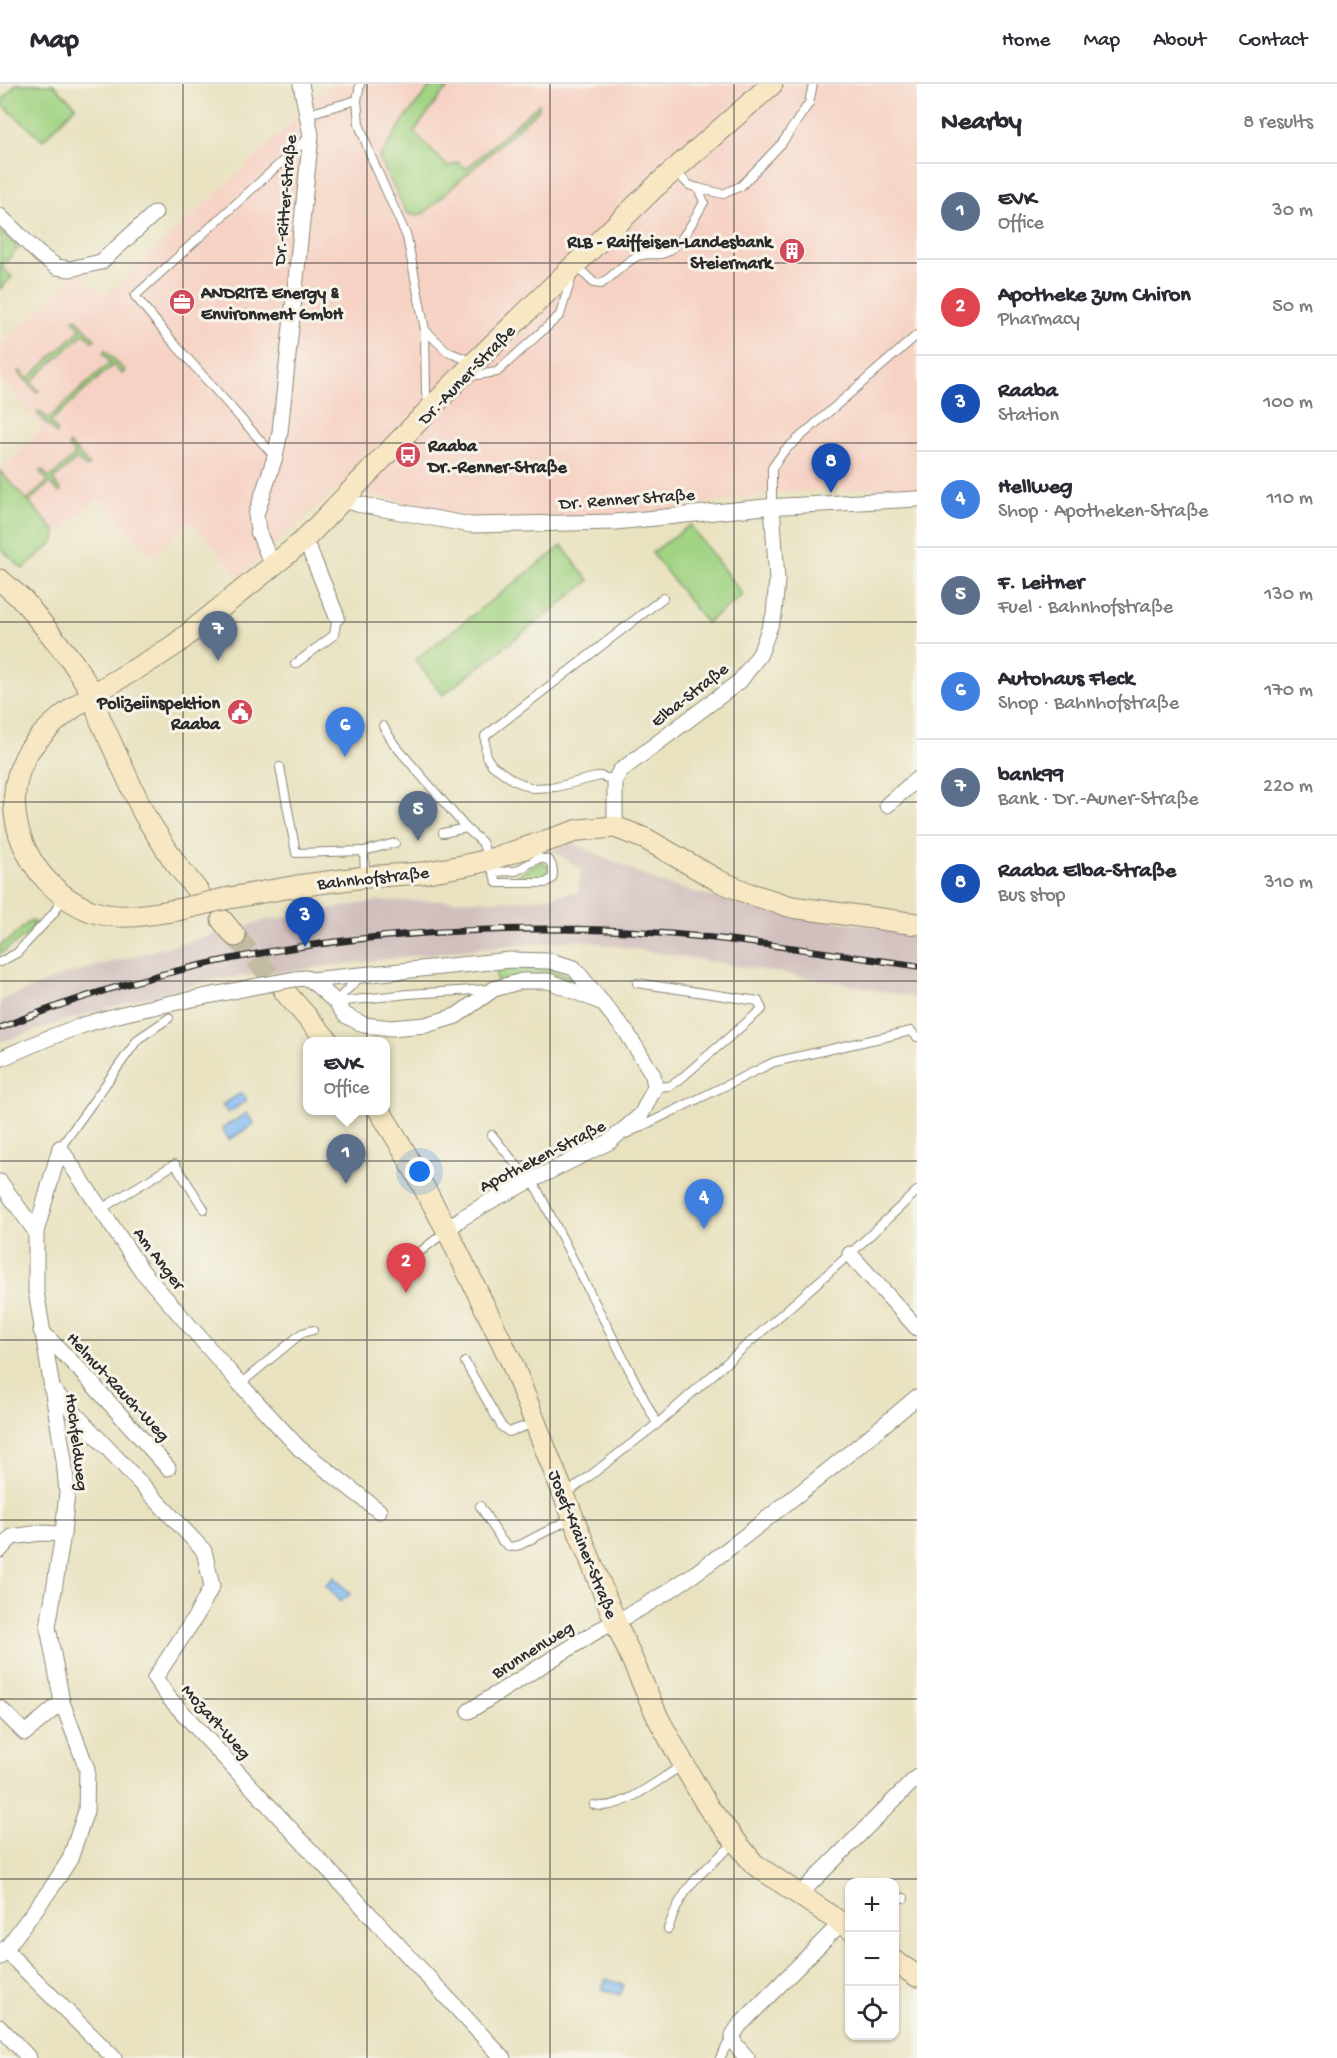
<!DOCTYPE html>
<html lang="en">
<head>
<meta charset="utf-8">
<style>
	:root { --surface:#fff; --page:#f2f2f3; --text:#2b2b33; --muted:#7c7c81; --line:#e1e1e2; --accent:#7c3aed }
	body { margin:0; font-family:"Gochi Hand",sans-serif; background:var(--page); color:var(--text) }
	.controls { position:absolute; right:18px; bottom:18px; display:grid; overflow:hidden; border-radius:12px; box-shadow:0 2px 4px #0004 }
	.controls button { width:54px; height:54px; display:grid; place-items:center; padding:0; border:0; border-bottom:2px solid var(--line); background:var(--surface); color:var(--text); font:30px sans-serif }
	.you { position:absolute; left:420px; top:1088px; width:21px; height:21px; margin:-15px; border:4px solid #fff; border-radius:50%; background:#1a73e8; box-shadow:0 0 0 9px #1a73e833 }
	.badge { display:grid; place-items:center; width:39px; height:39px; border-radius:50%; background:var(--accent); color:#fff; font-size:20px; font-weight:700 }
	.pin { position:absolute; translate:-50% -50px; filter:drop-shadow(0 2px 3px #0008) }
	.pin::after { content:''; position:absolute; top:32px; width:21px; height:18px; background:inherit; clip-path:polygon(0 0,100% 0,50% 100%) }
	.popup { position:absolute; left:303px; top:953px; width:87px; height:78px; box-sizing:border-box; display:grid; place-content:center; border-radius:12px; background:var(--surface); filter:drop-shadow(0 2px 4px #0005); font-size:20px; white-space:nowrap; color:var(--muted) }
	.popup b { font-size:22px; color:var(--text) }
	.popup::after { content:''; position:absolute; left:50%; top:100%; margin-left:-12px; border:12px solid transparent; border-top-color:var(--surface) }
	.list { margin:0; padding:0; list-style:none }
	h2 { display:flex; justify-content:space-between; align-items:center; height:78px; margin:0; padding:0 24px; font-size:26px }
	h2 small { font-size:20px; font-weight:400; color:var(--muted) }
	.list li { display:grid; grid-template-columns:39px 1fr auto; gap:18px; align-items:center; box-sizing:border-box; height:96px; padding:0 24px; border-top:2px solid var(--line) }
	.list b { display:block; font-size:22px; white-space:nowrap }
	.list p { margin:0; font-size:20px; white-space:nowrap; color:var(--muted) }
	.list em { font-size:20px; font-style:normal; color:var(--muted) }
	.icon { flex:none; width:33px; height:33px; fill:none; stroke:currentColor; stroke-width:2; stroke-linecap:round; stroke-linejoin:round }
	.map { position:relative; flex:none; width:917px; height:1974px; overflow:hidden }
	header { display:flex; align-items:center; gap:36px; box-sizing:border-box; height:84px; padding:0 30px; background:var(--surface); border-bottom:2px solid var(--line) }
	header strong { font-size:28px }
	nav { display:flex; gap:33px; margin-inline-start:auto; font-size:21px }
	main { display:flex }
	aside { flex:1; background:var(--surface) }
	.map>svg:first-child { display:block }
	.built { fill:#f6d2c4 }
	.industrial { fill:#d1bfbe }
	.green { fill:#a1d383; stroke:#667f57; stroke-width:1.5 }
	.water { fill:#80bbf2; stroke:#56738e; stroke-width:1.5 }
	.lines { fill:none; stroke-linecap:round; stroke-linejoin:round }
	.secondary-tunnel { stroke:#c2bda2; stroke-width:21; stroke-dasharray:21 10; stroke-linecap:butt }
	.lane-casing { stroke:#8a8676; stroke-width:10 }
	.street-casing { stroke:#8a8676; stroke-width:17 }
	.secondary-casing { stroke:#8a8676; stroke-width:23 }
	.lane { stroke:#fff; stroke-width:8 }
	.street { stroke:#fff; stroke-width:15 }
	.secondary { stroke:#f7e8c3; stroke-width:21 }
	.rail-casing { stroke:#2b2b2b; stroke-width:7 }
	.rail { stroke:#f7f3e8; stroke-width:4.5; stroke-dasharray:14; stroke-linecap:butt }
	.street-bridge-casing { stroke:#8a8676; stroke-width:17; stroke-linecap:butt }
	.secondary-bridge-casing { stroke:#8a8676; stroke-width:23; stroke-linecap:butt }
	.street-bridge { stroke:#fff; stroke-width:15 }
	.secondary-bridge { stroke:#f7e8c3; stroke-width:21 }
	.grid { fill:none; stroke:#2b2b2b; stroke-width:1.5; stroke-opacity:0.55 }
	.labels { text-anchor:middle; stroke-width:6; stroke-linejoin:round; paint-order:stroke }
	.street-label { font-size:18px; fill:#2b2b2b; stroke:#f7f3e8 }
	.poi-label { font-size:18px; font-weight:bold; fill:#2b2b2b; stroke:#f7f3e8; text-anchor:end }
</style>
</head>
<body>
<header>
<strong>Map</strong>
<nav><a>Home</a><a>Map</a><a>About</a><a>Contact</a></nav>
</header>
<main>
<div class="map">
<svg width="917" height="1974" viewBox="0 0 917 1974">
	<rect width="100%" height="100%" fill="#f7f3e8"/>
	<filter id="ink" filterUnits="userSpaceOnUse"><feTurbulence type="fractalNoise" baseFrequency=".0167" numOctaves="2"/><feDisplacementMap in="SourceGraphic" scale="12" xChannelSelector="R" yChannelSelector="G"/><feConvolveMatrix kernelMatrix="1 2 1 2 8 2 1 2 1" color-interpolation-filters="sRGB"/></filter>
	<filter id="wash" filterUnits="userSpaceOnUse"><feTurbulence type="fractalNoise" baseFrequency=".008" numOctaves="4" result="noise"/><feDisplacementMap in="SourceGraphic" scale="24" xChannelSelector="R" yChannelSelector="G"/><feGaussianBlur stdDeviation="1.35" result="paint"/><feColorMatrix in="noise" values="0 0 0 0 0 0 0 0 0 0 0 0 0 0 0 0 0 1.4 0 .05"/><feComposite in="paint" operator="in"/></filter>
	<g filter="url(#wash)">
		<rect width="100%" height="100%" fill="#e8e2c0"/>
		<polygon class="built" points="328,0 917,0 917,403 780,408 609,434 474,434 338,404 239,493 191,437 152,472 99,414 57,450 0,392 0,386 43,344 0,295 0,262 79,188 104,213 280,50"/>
		<polygon class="industrial" points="572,758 661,799 760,826 917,849 917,914 836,898 579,856 479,864 211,896 82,931 0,958 0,917 64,891 267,836 378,817 527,816 578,808 581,785 552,766"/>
		<g class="green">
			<polygon points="16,0 53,0 76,22 43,56 0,19"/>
			<polygon points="432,0 453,0 441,11 414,48 448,83 458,78 466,85 539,20 539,25 424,129 415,132 407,129 379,74 404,36"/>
			<polygon points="0,146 18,164 1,183 12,193 0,205"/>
			<polygon points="76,234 95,255 92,257 84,249 31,298 39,307 37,308 18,288 20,287 28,295 81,245 73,236"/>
			<polygon points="105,266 125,287 122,290 113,281 50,338 58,348 56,350 37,329 40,327 48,335 110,278 103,269"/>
			<polygon points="70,360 89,381 86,383 77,375 53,396 61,406 59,408 50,399 29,418 56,448 55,457 23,485 0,464 0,387 27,416 48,397 40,388 42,386 50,394 75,371 68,362"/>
			<polygon points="690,441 743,511 706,539 652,469"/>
			<polygon points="562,462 589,497 443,611 415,576"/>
			<polygon points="539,778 544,779 549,785 548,792 545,795 517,794 519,790"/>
			<polygon points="31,836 35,839 27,851 0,870 0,861 9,856"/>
			<polygon points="499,885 551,885 578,896 580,901 497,899 496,888"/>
		</g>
		<g class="water">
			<polygon points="241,1009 246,1017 228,1029 222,1021"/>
			<polygon points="247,1029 254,1040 229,1056 222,1044"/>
			<polygon points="334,1493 350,1510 341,1518 326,1501"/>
			<polygon points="606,1895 624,1901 620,1911 602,1905"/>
		</g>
	</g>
	<g filter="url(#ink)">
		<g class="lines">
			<polyline class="secondary-tunnel" points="235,852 285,908"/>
			<g class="lane-casing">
				<g id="lane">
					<polyline points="360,0 357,16 359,40 372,75 407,153 425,246 448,268 473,278"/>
					<polyline points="308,30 357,16"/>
					<polyline points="675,87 689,101 698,104 723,110 741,102 782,59 809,19 813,0"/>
					<path d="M 575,181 L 594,199 L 601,200 C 613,192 622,181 634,174 C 642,168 652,171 661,170 C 678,168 696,132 704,118 L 698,104"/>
					<polyline points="425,246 426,310 430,322"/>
					<polyline points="470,292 497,288 560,231 572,192"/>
					<polyline points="275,373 173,258 135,212 309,53"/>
					<polyline points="772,422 772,384 784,367 917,251"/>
					<polyline points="295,580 334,551 337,533"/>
					<path d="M 383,642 L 394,660 L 466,744 L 482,758 L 497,799 L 545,799 L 552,795 C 554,787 553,783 549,776 L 539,774 L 516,787 L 494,788"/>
					<polyline points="280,683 296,769 364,767"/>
					<polyline points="615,696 600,692 556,703 532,704 513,696 492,681 486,672 485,652 663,514"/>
					<polyline points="443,749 466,744"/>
					<polyline points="365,791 364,767 395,759"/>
					<polyline points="0,878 17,869 53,830 63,814"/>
					<polyline points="637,899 758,917 762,925 678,997 670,1002 655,1003"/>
					<polyline points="336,917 359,894"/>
					<polyline points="336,918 408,910 490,905"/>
					<polyline points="626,1050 774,978 911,947 917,953"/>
					<polyline points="492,1051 523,1089 533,1097 657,1340"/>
					<polyline points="60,1064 138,955 169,934"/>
					<polyline points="101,1125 175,1080 204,1125"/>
					<polyline points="416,1171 446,1147"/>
					<polyline points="465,1278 502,1343 509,1348 534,1339"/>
					<polyline points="240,1300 302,1249 313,1246"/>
					<polyline points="565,1411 657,1340 850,1170 917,1107"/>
					<polyline points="480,1422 502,1457 510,1463 520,1461 572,1434"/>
					<path d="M 594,1721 C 621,1728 658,1695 682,1682"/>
					<polyline points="894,1813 904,1814"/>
					<path d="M 668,1845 C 681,1804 702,1787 735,1759"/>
					<polyline points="720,1974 732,1952"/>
				</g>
			</g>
			<g class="street-casing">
				<g id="street">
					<polyline points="0,132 40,171 57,183 70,185 101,178 155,129"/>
					<polyline points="342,415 357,420 471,441 615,438 765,423 917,415"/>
					<polyline points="302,458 310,467 337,533"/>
					<polyline points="275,480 267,469 258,447 256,431 275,373 280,348 311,51 301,0"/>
					<polyline points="887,721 917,695"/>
					<polyline points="615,743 615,696 620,687 740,597 760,570 774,531 777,496 772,422"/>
					<polyline points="295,895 306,894 311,896 510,876 550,877 574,884 627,949 653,991 655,1003 641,1031 609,1058 494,1115 462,1134 447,1146"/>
					<polyline points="311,896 336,918 345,931 364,941 391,944 426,941 456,932 494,905 522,897 549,897 603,919"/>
					<path d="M 0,975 C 27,963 53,951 81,942 C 135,924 192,916 247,904"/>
					<polyline points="60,1064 142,1187 240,1300 299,1364 379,1427"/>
					<polyline points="0,1098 36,1148"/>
					<polyline points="850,1170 917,1244"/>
					<polyline points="41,1247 78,1284 168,1384"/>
					<polyline points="51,1304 204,1467 212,1502 196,1532 155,1594 169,1614 503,1974"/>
					<polyline points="0,1466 12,1453 40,1449 63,1450"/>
					<polyline points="0,1624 25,1649 62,1618"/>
					<path d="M 469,1627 L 597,1547 C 664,1516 722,1471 779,1425 C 826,1389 872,1351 917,1313"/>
					<polyline points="799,1811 917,1693"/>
					<polyline points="4,1865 114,1974"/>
					<polyline points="0,1873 52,1803 70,1775 86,1727 87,1685 62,1618 48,1543 63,1450 67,1408 64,1376 36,1207 36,1148 60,1064"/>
					<polyline points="0,1943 29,1974"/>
					<polyline points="747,1974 734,1959 733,1951 739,1942 841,1839"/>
				</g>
			</g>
			<g class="secondary-casing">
				<g id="secondary">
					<polyline points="0,496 23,516 72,577 93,610 100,635 144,730 174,777 200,810"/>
					<polyline points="224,815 297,802 365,793 422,789 462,782 489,776 579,746 615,743 646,755 719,797 750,810 792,823 917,840"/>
					<path d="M 177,826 C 149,830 119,837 91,827 C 37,806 0,743 20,685 C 23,679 25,671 30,665 C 67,616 127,594 176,560 L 302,458 L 475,278 L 656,102 L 772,0"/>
					<polyline points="222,836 235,852"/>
					<polyline points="285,908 329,958"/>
					<polyline points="379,1026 402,1063 447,1146 512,1279 549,1374 616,1539 658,1634 684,1681 708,1723 754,1780 850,1845"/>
					<polyline points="894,1877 917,1892"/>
				</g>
			</g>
			<use href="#lane" class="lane"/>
			<use href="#street" class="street"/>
			<use href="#secondary" class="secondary"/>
			<g class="rail-casing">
				<path id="rail" d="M 0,944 C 189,866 402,839 606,846 C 710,850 814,867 917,882"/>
			</g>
			<use href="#rail" class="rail"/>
			<g class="street-bridge-casing">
				<polyline id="street-bridge" points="247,904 295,895"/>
			</g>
			<g class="secondary-bridge-casing">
				<polyline id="secondary-bridge" points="177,826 224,815"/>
			</g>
			<use href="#street-bridge" class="street-bridge"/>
			<use href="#secondary-bridge" class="secondary-bridge"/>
		</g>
	</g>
	<path class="grid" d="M 183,0 L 183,1974M 367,0 L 367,1974M 550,0 L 550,1974M 734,0 L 734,1974M 0,179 L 917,179M 0,359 L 917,359M 0,538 L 917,538M 0,718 L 917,718M 0,897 L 917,897M 0,1077 L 917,1077M 0,1256 L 917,1256M 0,1436 L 917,1436M 0,1615 L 917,1615M 0,1795 L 917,1795"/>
	<defs>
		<g id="building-disc" transform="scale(1.35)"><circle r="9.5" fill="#d1495b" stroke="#f7f3e8"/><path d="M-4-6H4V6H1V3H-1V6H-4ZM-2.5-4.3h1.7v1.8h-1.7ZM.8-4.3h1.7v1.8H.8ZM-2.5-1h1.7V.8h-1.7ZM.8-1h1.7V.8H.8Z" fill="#fff"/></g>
		<g id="office-disc" transform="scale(1.35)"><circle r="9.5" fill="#d1495b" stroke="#f7f3e8"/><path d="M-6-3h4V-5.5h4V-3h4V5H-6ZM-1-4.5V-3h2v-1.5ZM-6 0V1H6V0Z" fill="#fff"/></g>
		<g id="bus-disc" transform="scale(1.35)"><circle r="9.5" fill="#d1495b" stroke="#f7f3e8"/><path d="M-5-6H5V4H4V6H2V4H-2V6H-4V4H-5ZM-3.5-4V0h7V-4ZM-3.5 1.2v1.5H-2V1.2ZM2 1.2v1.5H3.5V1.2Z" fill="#fff"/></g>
		<g id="civic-disc" transform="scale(1.35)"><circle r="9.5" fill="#d1495b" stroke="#f7f3e8"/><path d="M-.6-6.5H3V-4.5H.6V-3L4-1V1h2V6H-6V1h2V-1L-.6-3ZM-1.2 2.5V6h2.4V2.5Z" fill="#fff"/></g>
	</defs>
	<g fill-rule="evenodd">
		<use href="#building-disc" x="792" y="167"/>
		<use href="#office-disc" x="182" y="218"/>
		<use href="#bus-disc" x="408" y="371"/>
		<use href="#civic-disc" x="240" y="628"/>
	</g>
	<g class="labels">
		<g class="street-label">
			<text transform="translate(284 116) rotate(-85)" y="6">Dr.-Ritter-Straße</text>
			<text transform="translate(466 290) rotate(-46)" y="6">Dr.-Auner-Straße</text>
			<text transform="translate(627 414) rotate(-4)" y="6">Dr. Renner Straße</text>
			<text transform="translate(689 610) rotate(-38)" y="6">Elba-Straße</text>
			<text transform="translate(373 793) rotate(-6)" y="6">Bahnhofstraße</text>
			<text transform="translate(542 1071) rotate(-27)" y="6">Apotheken-Straße</text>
			<text transform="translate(160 1174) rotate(53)" y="6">Am Anger</text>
			<text transform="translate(119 1302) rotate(47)" y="6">Helmut-Rauch-Weg</text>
			<text transform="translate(78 1358) rotate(83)" y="6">Hochfeldweg</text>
			<text transform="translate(584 1460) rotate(68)" y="6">Josef-Krainer-Straße</text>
			<text transform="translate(532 1565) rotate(-32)" y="6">Brunnenweg</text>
			<text transform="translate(217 1637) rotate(48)" y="6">Mozart-Weg</text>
		</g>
		<g class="poi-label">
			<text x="772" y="163">RLB - Raiffeisen-Landesbank<tspan x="772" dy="21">Steiermark</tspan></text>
			<text x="201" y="214" text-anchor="start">ANDRITZ Energy &amp;<tspan x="201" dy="21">Environment GmbH</tspan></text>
			<text x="428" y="367" text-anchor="start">Raaba<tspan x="428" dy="21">Dr.-Renner-Straße</tspan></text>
			<text x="220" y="624">Polizeiinspektion<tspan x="220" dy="21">Raaba</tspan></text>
		</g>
	</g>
</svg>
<div class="controls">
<button>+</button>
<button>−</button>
<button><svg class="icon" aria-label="locate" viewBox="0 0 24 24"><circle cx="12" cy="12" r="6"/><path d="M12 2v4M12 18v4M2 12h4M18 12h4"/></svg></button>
</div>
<div class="you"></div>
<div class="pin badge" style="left:346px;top:1100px;background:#5c6f8a">1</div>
<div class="popup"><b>EVK</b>Office</div>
<div class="pin badge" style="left:406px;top:1209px;background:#e0444e">2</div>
<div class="pin badge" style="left:305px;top:863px;background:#1a4fb4">3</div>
<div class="pin badge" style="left:704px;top:1145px;background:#3f7fe0">4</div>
<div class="pin badge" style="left:418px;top:757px;background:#5c6f8a">5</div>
<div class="pin badge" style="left:345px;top:673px;background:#3f7fe0">6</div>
<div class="pin badge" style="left:218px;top:577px;background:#5c6f8a">7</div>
<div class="pin badge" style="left:831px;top:409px;background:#1a4fb4">8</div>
</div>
<aside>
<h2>Nearby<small>8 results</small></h2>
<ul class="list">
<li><span class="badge" style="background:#5c6f8a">1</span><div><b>EVK</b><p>Office</p></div><em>30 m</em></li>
<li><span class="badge" style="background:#e0444e">2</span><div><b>Apotheke zum Chiron</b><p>Pharmacy</p></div><em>50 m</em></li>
<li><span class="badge" style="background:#1a4fb4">3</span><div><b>Raaba</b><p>Station</p></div><em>100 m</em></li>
<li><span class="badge" style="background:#3f7fe0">4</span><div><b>Hellweg</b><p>Shop · Apotheken-Straße</p></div><em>110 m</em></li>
<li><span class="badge" style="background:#5c6f8a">5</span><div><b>F. Leitner</b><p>Fuel · Bahnhofstraße</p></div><em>130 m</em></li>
<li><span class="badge" style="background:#3f7fe0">6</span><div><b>Autohaus Fleck</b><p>Shop · Bahnhofstraße</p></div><em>170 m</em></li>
<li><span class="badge" style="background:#5c6f8a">7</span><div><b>bank99</b><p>Bank · Dr.-Auner-Straße</p></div><em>220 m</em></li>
<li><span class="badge" style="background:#1a4fb4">8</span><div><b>Raaba Elba-Straße</b><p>Bus stop</p></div><em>310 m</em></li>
</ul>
</aside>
</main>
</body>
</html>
